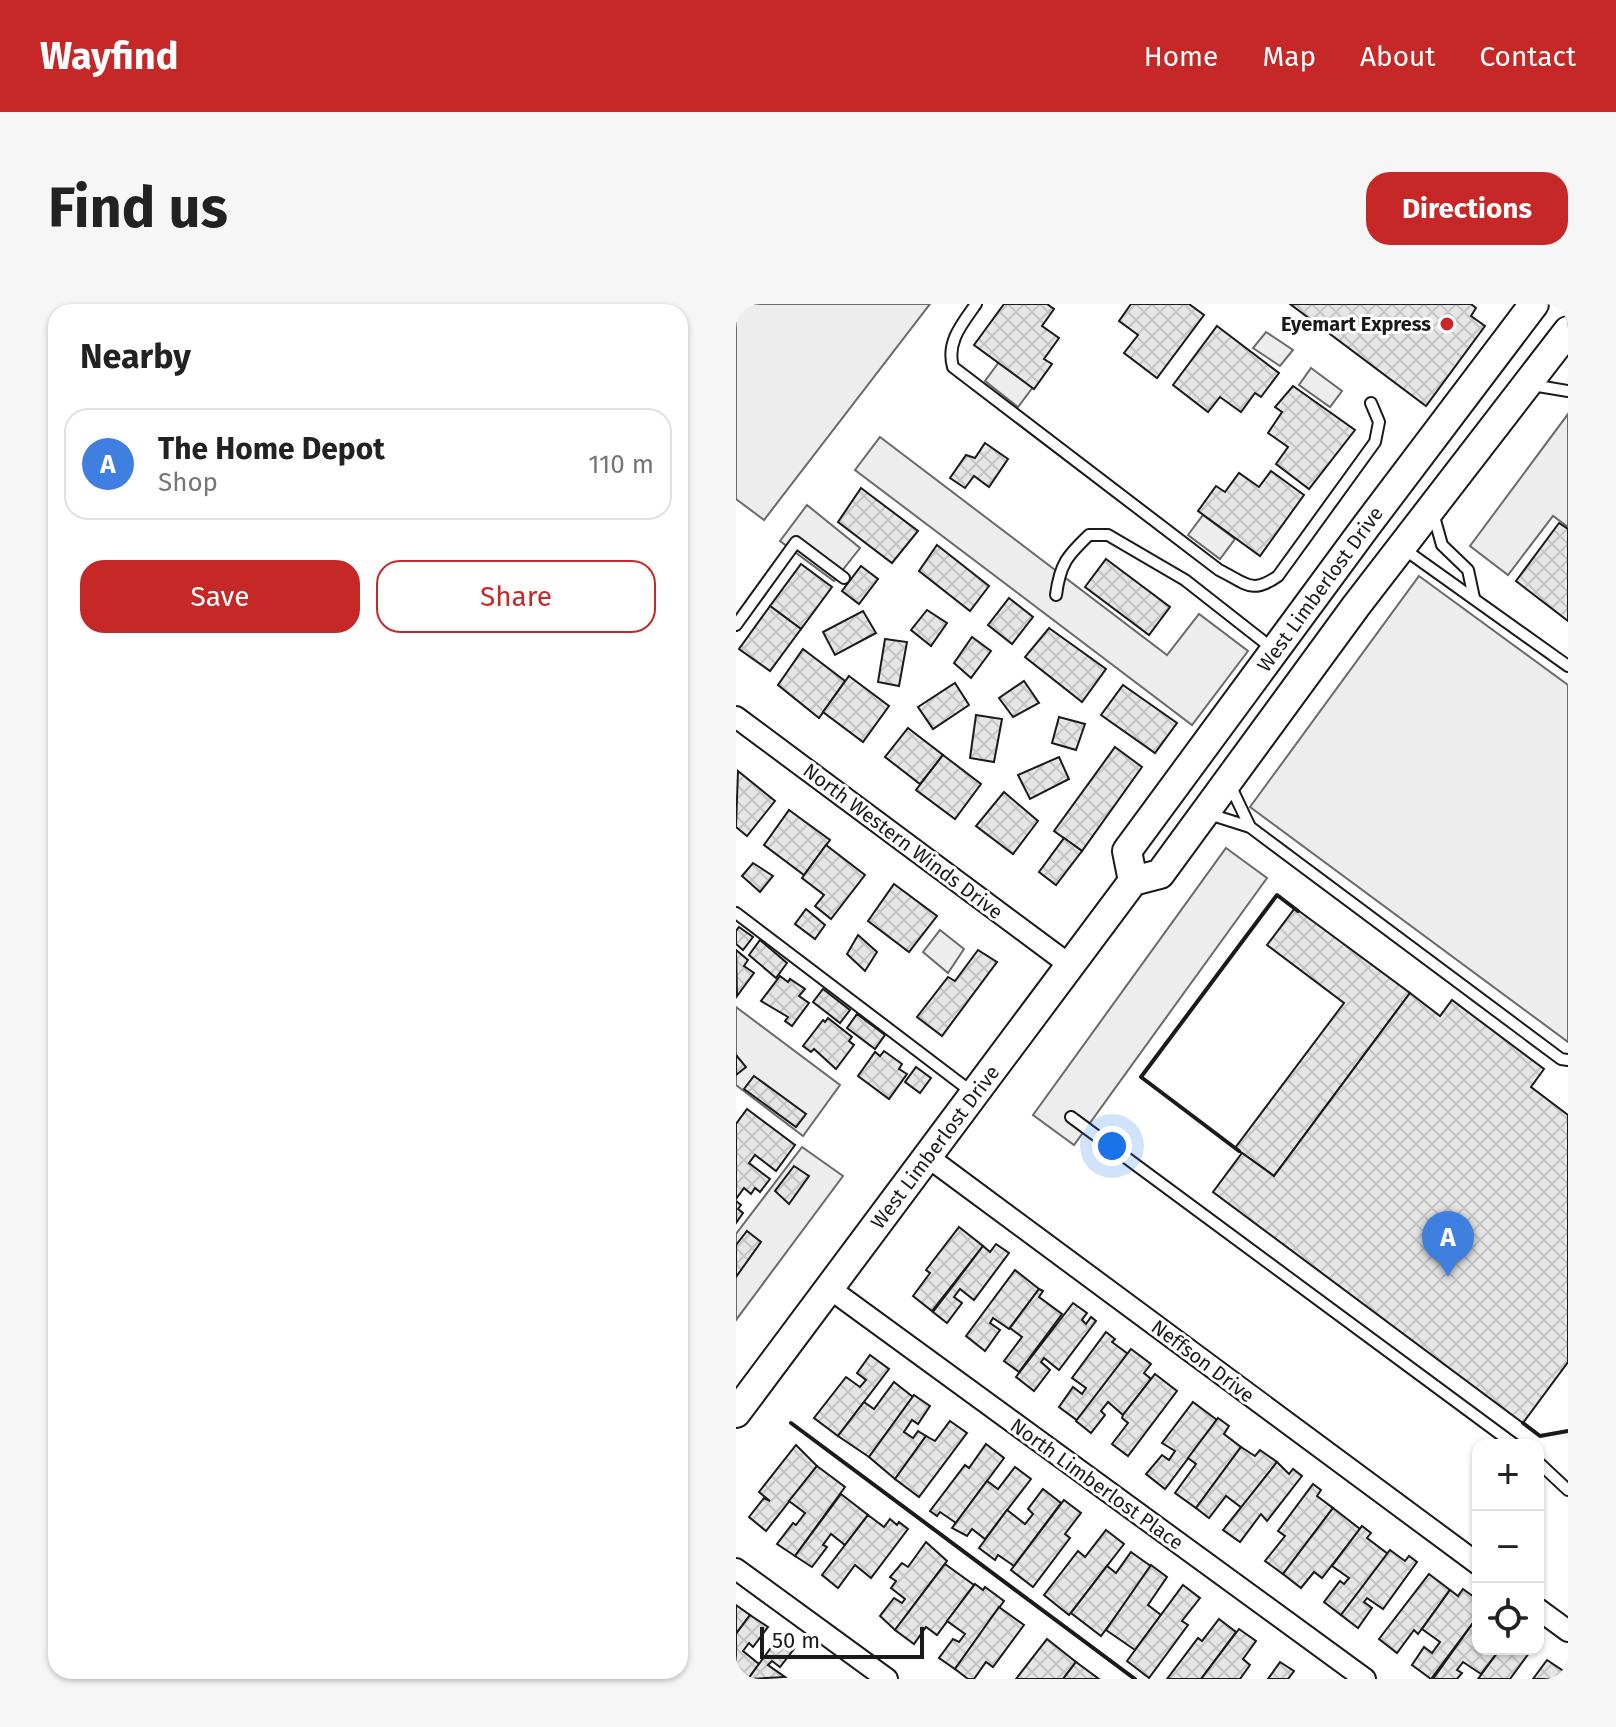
<!DOCTYPE html>
<html lang="en">
<head>
<meta charset="utf-8">
<style>
	:root { --surface:#fff; --page:#f6f6f6; --text:#222; --muted:#767676; --line:#e0e0e0; --accent:#c62828 }
	body { margin:0; font-family:"Fira Sans",sans-serif; background:var(--page); color:var(--text) }
	.controls { position:absolute; right:24px; bottom:24px; display:grid; overflow:hidden; border-radius:16px; box-shadow:0 2px 6px #0004 }
	.controls button { width:72px; height:72px; display:grid; place-items:center; padding:0; border:0; border-bottom:2px solid var(--line); background:var(--surface); color:var(--text); font:40px sans-serif }
	.scale { position:absolute; left:24px; bottom:20px; width:164px; box-sizing:border-box; padding-left:8px; border:4px solid #1a1a1a; border-top:0; font-size:22px; line-height:28px; white-space:nowrap; color:#1a1a1a; -webkit-text-stroke:6px #fff; paint-order:stroke }
	.you { position:absolute; left:376px; top:842px; width:28px; height:28px; margin:-20px; border:6px solid #fff; border-radius:50%; background:#1a73e8; box-shadow:0 0 0 12px #1a73e833 }
	.badge { display:grid; place-items:center; width:52px; height:52px; border-radius:50%; background:var(--accent); color:#fff; font-size:26px; font-weight:700 }
	.pin { position:absolute; translate:-50% -66px; filter:drop-shadow(0 2px 4px #0008) }
	.pin::after { content:''; position:absolute; top:42px; width:28px; height:24px; background:inherit; clip-path:polygon(0 0,100% 0,50% 100%) }
	.list { margin:0; padding:0; list-style:none }
	h2 { display:flex; justify-content:space-between; align-items:center; height:104px; margin:0; padding:0 32px; font-size:34px }
	h2 small { font-size:26px; font-weight:400; color:var(--muted) }
	.list li { display:grid; grid-template-columns:52px 1fr auto; gap:24px; align-items:center; box-sizing:border-box; height:112px; margin:0 16px 16px; padding:0 16px; border:2px solid var(--line); border-radius:24px }
	.list b { display:block; font-size:30px; white-space:nowrap }
	.list p { margin:0; font-size:26px; white-space:nowrap; color:var(--muted) }
	.list em { font-size:26px; font-style:normal; color:var(--muted) }
	.actions { display:flex; gap:16px; padding:24px 32px }
	.actions a { flex:1; padding:18px 0; border:2px solid var(--accent); border-radius:24px; text-align:center; font-size:28px; color:var(--accent) }
	.actions .main { background:var(--accent); color:#fff }
	.icon { flex:none; width:44px; height:44px; fill:none; stroke:currentColor; stroke-width:2; stroke-linecap:round; stroke-linejoin:round }
	.map { position:relative; flex:none; width:832px; height:1375px; overflow:hidden; border-radius:24px }
	header { display:flex; align-items:center; gap:48px; box-sizing:border-box; height:112px; padding:0 40px; background:var(--accent); color:#fff }
	header strong { font-size:38px }
	nav { display:flex; gap:44px; margin-inline-start:auto; font-size:28px }
	.intro { display:flex; align-items:center; justify-content:space-between; box-sizing:border-box; height:192px; padding:0 48px }
	h1 { margin:0; font-size:56px }
	.button { padding:20px 36px; border-radius:24px; background:var(--accent); color:#fff; font-size:28px; font-weight:700 }
	main { display:flex; gap:48px; padding:0 48px }
	aside { flex:1; background:var(--surface); border-radius:24px; box-shadow:0 2px 6px #0004 }
	.map>svg:first-child { display:block }
	.parking { fill:#ededed; stroke:#6a6a6a; stroke-width:2 }
	.building { fill:url(#building-cross-hatch); stroke:#1a1a1a; stroke-width:2 }
	.lines { fill:none; stroke-linecap:round; stroke-linejoin:round }
	.lane-casing { stroke:#1a1a1a; stroke-width:14 }
	.street-casing { stroke:#1a1a1a; stroke-width:24 }
	.secondary-casing { stroke:#1a1a1a; stroke-width:32 }
	.lane { stroke:#fff; stroke-width:10 }
	.street { stroke:#fff; stroke-width:20 }
	.secondary { stroke:#fff; stroke-width:28 }
	.wall { stroke:#1a1a1a; stroke-width:4 }
	.poi-dot { fill:#c62828; stroke:#fff; stroke-width:3 }
	.labels { text-anchor:middle; stroke-width:6; stroke-linejoin:round; paint-order:stroke }
	.poi-label { font-size:20px; font-weight:bold; fill:#1a1a1a; stroke:#fff; text-anchor:end }
	.street-label { font-size:20px; fill:#1a1a1a; stroke:#fff }
</style>
</head>
<body>
<header>
<strong>Wayfind</strong>
<nav><a>Home</a><a>Map</a><a>About</a><a>Contact</a></nav>
</header>
<div class="intro"><h1>Find us</h1><a class="button">Directions</a></div>
<main>
<aside>
<h2>Nearby<small></small></h2>
<ul class="list">
<li><span class="badge" style="background:#3f7fe0">A</span><div><b>The Home Depot</b><p>Shop</p></div><em>110 m</em></li>
</ul>
<div class="actions"><a class="main">Save</a><a>Share</a></div>
</aside>
<div class="map">
<svg width="832" height="1375" viewBox="0 0 832 1375">
	<defs>
		<pattern id="building-cross-hatch" width="8" height="8" patternUnits="userSpaceOnUse" patternTransform="scale(2)"><rect width="8" height="8" fill="#e6e6e6"/><path d="M0 0l8 8M0 8l8-8" fill="none" stroke="#c5c5c5"/></pattern>
	</defs>
	<rect width="100%" height="100%" fill="#fff"/>
	<g class="parking">
		<polygon points="0,0 194,0 28,216 0,195"/>
		<polygon points="530,28 557,46 544,62 517,44"/>
		<polygon points="263,58 297,83 282,103 249,77"/>
		<polygon points="575,64 606,87 594,103 563,81"/>
		<polygon points="832,110 832,223 817,212 772,271 734,242"/>
		<polygon points="144,133 431,351 463,310 512,347 456,421 119,166"/>
		<polygon points="71,201 124,244 98,277 44,237"/>
		<polygon points="467,211 499,235 484,255 452,231"/>
		<polygon points="683,272 832,381 832,738 514,503"/>
		<polygon points="490,544 531,574 338,841 297,811"/>
		<polygon points="204,626 228,645 212,669 187,648"/>
		<polygon points="0,703 104,781 67,832 0,781"/>
		<polygon points="66,843 107,872 0,1016 0,930"/>
	</g>
	<g class="building">
		<polygon points="268,0 311,0 318,5 306,22 323,34 308,55 316,60 298,85 238,41"/>
		<polygon points="395,0 453,0 468,11 421,74 388,49 402,31 383,17"/>
		<polygon points="554,0 735,0 740,4 735,12 749,22 690,102"/>
		<polygon points="481,22 543,69 525,93 519,89 505,108 484,93 472,108 437,81"/>
		<polygon points="557,82 619,126 573,185 540,160 552,143 532,129 546,108 539,103"/>
		<polygon points="249,139 272,155 253,183 238,172 229,184 214,174 230,151 239,154"/>
		<polygon points="535,167 568,191 524,252 462,207 480,182 489,188 503,169 523,183"/>
		<polygon points="125,184 182,227 156,259 102,218"/>
		<polygon points="823,219 832,225 832,317 780,277"/>
		<polygon points="201,241 253,282 234,307 183,267"/>
		<polygon points="370,255 434,303 413,331 349,283"/>
		<polygon points="65,260 96,283 65,325 34,302"/>
		<polygon points="125,262 142,275 123,300 106,287"/>
		<polygon points="273,294 297,313 276,340 252,321"/>
		<polygon points="34,302 65,325 34,367 3,345"/>
		<polygon points="191,306 211,319 195,342 175,326"/>
		<polygon points="127,307 140,329 99,351 87,328"/>
		<polygon points="313,324 370,365 346,398 289,353"/>
		<polygon points="236,333 255,347 235,374 218,359"/>
		<polygon points="149,335 171,338 163,382 142,378"/>
		<polygon points="67,345 109,377 83,414 42,381"/>
		<polygon points="113,372 153,402 127,438 87,408"/>
		<polygon points="288,377 303,399 277,413 263,394"/>
		<polygon points="219,379 233,401 197,425 182,403"/>
		<polygon points="387,381 441,419 419,449 365,411"/>
		<polygon points="240,411 266,415 258,458 234,454"/>
		<polygon points="323,413 349,420 340,446 316,439"/>
		<polygon points="172,424 207,451 184,480 149,453"/>
		<polygon points="379,443 406,463 346,547 318,527"/>
		<polygon points="207,451 245,480 219,515 180,486"/>
		<polygon points="323,453 333,475 294,495 282,471"/>
		<polygon points="2,467 39,497 11,532 0,523"/>
		<polygon points="268,488 302,517 277,550 240,522"/>
		<polygon points="53,506 94,536 68,571 28,541"/>
		<polygon points="328,534 346,547 320,581 303,568"/>
		<polygon points="90,541 129,571 95,615 79,602 88,591 66,574"/>
		<polygon points="17,559 37,572 24,588 6,572"/>
		<polygon points="158,580 201,612 173,648 132,617"/>
		<polygon points="559,604 674,689 538,872 499,844 608,699 531,641"/>
		<polygon points="70,605 89,621 79,635 59,620"/>
		<polygon points="3,623 17,633 7,646 0,640 0,627"/>
		<polygon points="122,631 141,648 129,667 111,650"/>
		<polygon points="24,636 51,659 40,674 13,651"/>
		<polygon points="0,646 12,656 8,662 18,669 1,692"/>
		<polygon points="242,646 261,658 206,732 181,713 212,673 219,677"/>
		<polygon points="44,672 52,678 54,675 69,685 63,692 73,699 56,722 49,717 52,713 25,697"/>
		<polygon points="87,685 114,706 104,719 77,698"/>
		<polygon points="674,689 704,712 716,696 808,765 795,783 832,811 832,1058 787,1119 477,888 506,849 538,872"/>
		<polygon points="121,710 149,731 139,745 111,724"/>
		<polygon points="92,714 116,733 113,737 118,741 100,765 78,745 75,748 67,742 87,716 89,718"/>
		<polygon points="148,747 166,760 163,765 171,770 153,795 122,772 139,748 144,752"/>
		<polygon points="0,751 10,763 0,771"/>
		<polygon points="180,763 195,774 184,789 169,778"/>
		<polygon points="18,772 70,810 60,823 8,785"/>
		<polygon points="11,805 59,841 40,867 19,851 13,859 34,875 24,888 19,884 15,890 8,884 0,895 0,820"/>
		<polygon points="58,862 73,872 53,900 39,887"/>
		<polygon points="0,897 5,901 2,905 7,909 0,919"/>
		<polygon points="223,923 247,942 196,1007 177,992 194,969 190,966"/>
		<polygon points="11,927 25,938 0,973 0,941"/>
		<polygon points="260,940 273,949 238,996 224,985 218,993 226,999 211,1019 197,1008 247,942 254,948"/>
		<polygon points="279,966 303,985 273,1025 257,1014 254,1019 264,1026 249,1047 230,1032"/>
		<polygon points="303,985 307,987 303,993 326,1010 283,1068 268,1057 286,1033 274,1024"/>
		<polygon points="337,999 351,1009 346,1016 350,1020 355,1013 360,1017 323,1066 308,1054 305,1058 314,1066 298,1087 280,1073"/>
		<polygon points="370,1028 379,1035 376,1038 392,1050 342,1117 323,1103 337,1083 346,1090 350,1084 336,1074"/>
		<polygon points="395,1045 415,1060 408,1069 415,1075 387,1111 372,1098 365,1107 369,1111 355,1129 340,1117"/>
		<polygon points="134,1051 153,1065 102,1132 78,1114 110,1073 124,1083 130,1076 121,1069"/>
		<polygon points="419,1070 441,1087 392,1152 376,1140 392,1119 386,1114 387,1111"/>
		<polygon points="158,1078 177,1093 133,1153 102,1132 128,1098 138,1105"/>
		<polygon points="178,1091 194,1102 182,1120 176,1116 168,1128 177,1134 182,1127 190,1132 159,1175 133,1153"/>
		<polygon points="457,1098 481,1116 429,1185 410,1170 426,1151 433,1156 439,1147 426,1139"/>
		<polygon points="482,1114 493,1122 488,1130 505,1143 460,1204 439,1189 460,1160 452,1154"/>
		<polygon points="214,1117 231,1129 183,1193 159,1175 190,1132 199,1137"/>
		<polygon points="250,1140 268,1154 220,1219 204,1208 201,1212 194,1207 229,1161 233,1164"/>
		<polygon points="60,1141 81,1162 30,1227 13,1213 28,1194 34,1197 23,1188"/>
		<polygon points="505,1143 519,1152 524,1146 541,1158 506,1204 490,1192 473,1214 460,1204"/>
		<polygon points="541,1158 553,1170 557,1165 566,1172 531,1217 525,1210 504,1238 487,1226"/>
		<polygon points="81,1162 109,1183 59,1252 41,1240 57,1219 60,1221 69,1209 53,1197"/>
		<polygon points="279,1163 295,1175 249,1235 236,1225 231,1232 216,1224 251,1177 262,1185"/>
		<polygon points="577,1180 585,1186 581,1192 597,1204 547,1270 529,1257 549,1232 542,1227"/>
		<polygon points="307,1185 325,1199 278,1262 262,1251 259,1256 243,1244 271,1206 289,1220 297,1210 292,1205"/>
		<polygon points="105,1190 132,1211 109,1241 95,1230 87,1241 91,1243 76,1263 59,1252"/>
		<polygon points="328,1196 345,1209 329,1230 334,1234 297,1283 275,1266"/>
		<polygon points="597,1204 624,1225 586,1274 578,1268 565,1284 547,1270"/>
		<polygon points="132,1211 148,1223 154,1215 161,1221 163,1218 172,1225 135,1274 119,1261 102,1284 86,1271"/>
		<polygon points="626,1222 635,1229 631,1234 652,1250 605,1311 588,1298 604,1277 608,1280 613,1274 596,1262"/>
		<polygon points="370,1226 388,1240 333,1311 308,1291 342,1247 349,1253"/>
		<polygon points="190,1238 211,1257 159,1326 144,1312 158,1294 166,1299 169,1295 155,1284 160,1277 154,1273 166,1259 172,1263"/>
		<polygon points="654,1246 669,1257 673,1252 681,1258 647,1305 631,1294 628,1298 636,1304 622,1324 605,1311"/>
		<polygon points="395,1248 416,1263 365,1332 335,1309 371,1262 380,1269"/>
		<polygon points="209,1260 238,1281 201,1331 190,1323 178,1340 159,1326"/>
		<polygon points="415,1261 431,1273 412,1301 425,1311 399,1346 370,1326"/>
		<polygon points="693,1270 714,1286 682,1330 678,1326 661,1349 643,1335"/>
		<polygon points="239,1280 247,1286 249,1283 268,1297 219,1365 203,1354 217,1335 223,1338 229,1330 211,1317"/>
		<polygon points="447,1281 464,1294 446,1317 452,1321 413,1374 391,1357"/>
		<polygon points="727,1285 742,1296 742,1312 695,1375 676,1361 688,1343 696,1349 704,1338 686,1325 714,1286 722,1292"/>
		<polygon points="0,1301 14,1311 0,1330"/>
		<polygon points="263,1303 288,1321 257,1363 250,1358 238,1375 232,1375 219,1365"/>
		<polygon points="14,1311 32,1323 17,1343 13,1339 7,1347 23,1360 12,1375 0,1375 0,1330"/>
		<polygon points="742,1312 742,1345 764,1345 745,1370 727,1358 721,1366 726,1369 721,1375 697,1375"/>
		<polygon points="483,1315 500,1328 465,1375 431,1375 462,1334 466,1337"/>
		<polygon points="503,1325 520,1337 507,1355 514,1361 504,1375 465,1375"/>
		<polygon points="42,1334 58,1345 44,1363 36,1357 32,1361 49,1373 12,1375"/>
		<polygon points="311,1335 340,1358 327,1375 280,1375"/>
		<polygon points="764,1345 796,1345 774,1375 742,1375"/>
		<polygon points="811,1356 832,1370 832,1375 797,1375"/>
		<polygon points="340,1358 363,1375 327,1375"/>
		<polygon points="544,1358 558,1367 552,1375 532,1375"/>
	</g>
	<g class="lines">
		<g class="lane-casing">
			<g id="lane">
				<path d="M 240,0 C 226,20 210,38 217,63 L 483,266 C 510,279 515,291 542,272 L 639,138 L 643,118 L 635,99"/>
				<polyline points="796,81 832,87"/>
				<polyline points="697,209 706,241 732,266 738,294"/>
				<polyline points="668,245 832,362"/>
				<path d="M 320,291 C 324,260 331,252 353,231 L 372,231 L 449,276 L 537,345"/>
				<polyline points="0,321 60,238 108,274"/>
				<polyline points="494,481 514,523"/>
				<polyline points="473,510 514,523 825,755 832,756"/>
				<polyline points="0,609 237,789"/>
				<polyline points="335,813 779,1141"/>
				<polyline points="802,1158 832,1186"/>
			</g>
		</g>
		<g class="street-casing">
			<g id="street">
				<polyline points="0,413 335,662"/>
				<polyline points="192,853 742,1260"/>
				<polyline points="93,984 629,1375"/>
				<polyline points="0,1265 151,1375"/>
				<polyline points="802,1305 832,1327"/>
			</g>
		</g>
		<g class="secondary-casing">
			<g id="secondary">
				<polyline points="397,577 391,547 631,221 798,0"/>
				<polyline points="0,1109 397,577 424,570 620,302 832,27"/>
			</g>
		</g>
		<use href="#lane" class="lane"/>
		<use href="#street" class="street"/>
		<use href="#secondary" class="secondary"/>
		<g class="wall">
			<polyline points="503,847 405,773 541,591 562,607"/>
			<polyline points="55,1119 399,1375"/>
			<polyline points="787,1119 804,1132 832,1127"/>
		</g>
	</g>
	<circle class="poi-dot" cx="711" cy="20" r="8"/>
	<g class="labels">
		<g class="poi-label">
			<text x="695" y="27">Eyemart Express</text>
		</g>
		<g class="street-label">
			<text transform="translate(584 285) rotate(-54)" y="7">West Limberlost Drive</text>
			<text transform="translate(167 537) rotate(37)" y="7">North Western Winds Drive</text>
			<text transform="translate(199 843) rotate(-53)" y="7">West Limberlost Drive</text>
			<text transform="translate(467 1057) rotate(37)" y="7">Neffson Drive</text>
			<text transform="translate(361 1180) rotate(36)" y="7">North Limberlost Place</text>
		</g>
	</g>
</svg>
<div class="controls">
<button>+</button>
<button>−</button>
<button><svg class="icon" aria-label="locate" viewBox="0 0 24 24"><circle cx="12" cy="12" r="6"/><path d="M12 2v4M12 18v4M2 12h4M18 12h4"/></svg></button>
</div>
<div class="scale">50 m</div>
<div class="you"></div>
<div class="pin badge" style="left:712px;top:973px;background:#3f7fe0">A</div>
</div>
</main>
</body>
</html>
